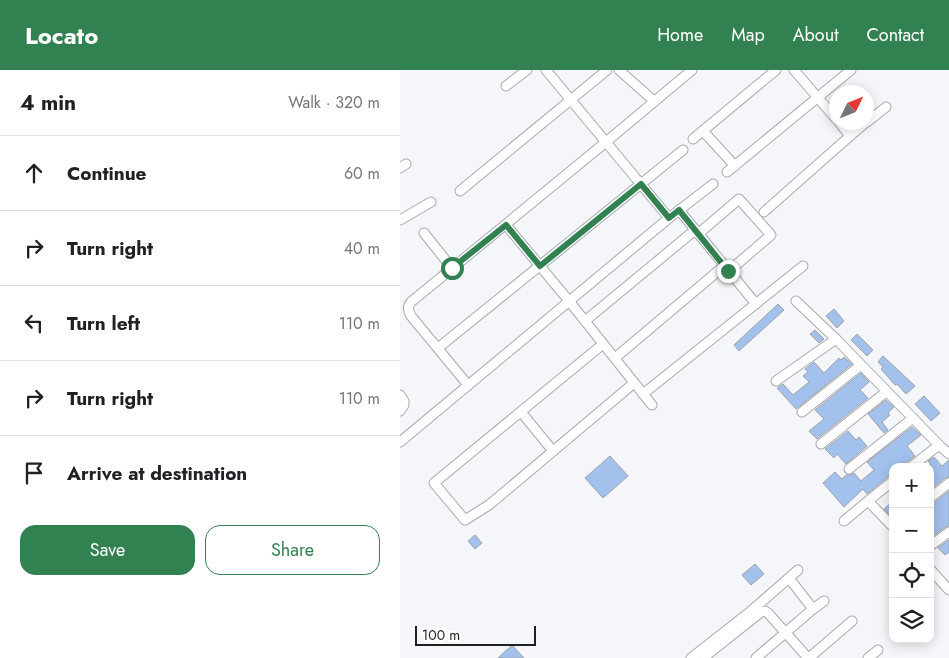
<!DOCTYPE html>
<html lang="en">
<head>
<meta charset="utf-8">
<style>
	:root { --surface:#fff; --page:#f6f6f6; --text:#202124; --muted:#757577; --line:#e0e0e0; --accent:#318151 }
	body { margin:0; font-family:Jost,sans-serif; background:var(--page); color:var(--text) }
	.controls { position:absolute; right:15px; bottom:15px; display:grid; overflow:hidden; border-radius:10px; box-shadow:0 2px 12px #0003 }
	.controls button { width:45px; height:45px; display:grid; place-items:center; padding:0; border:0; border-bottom:1px solid var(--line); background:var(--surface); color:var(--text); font:25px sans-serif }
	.compass { position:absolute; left:429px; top:15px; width:45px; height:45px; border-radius:50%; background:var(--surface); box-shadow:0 2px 12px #0003; rotate:47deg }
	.scale { position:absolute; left:15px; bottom:12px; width:121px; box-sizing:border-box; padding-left:5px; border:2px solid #1f2021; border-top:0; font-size:14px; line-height:18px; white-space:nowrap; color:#1f2021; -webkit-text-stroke:4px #fff; paint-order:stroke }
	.stop { position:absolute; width:15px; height:15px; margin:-11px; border:4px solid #318151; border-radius:50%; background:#fff }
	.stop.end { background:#318151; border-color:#fff; box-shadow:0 1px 5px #0008 }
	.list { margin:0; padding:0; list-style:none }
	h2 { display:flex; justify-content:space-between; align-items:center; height:65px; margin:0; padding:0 20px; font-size:21px }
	h2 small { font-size:16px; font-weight:400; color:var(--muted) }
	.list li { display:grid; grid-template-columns:32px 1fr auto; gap:15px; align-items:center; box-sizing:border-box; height:75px; padding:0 20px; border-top:1px solid var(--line) }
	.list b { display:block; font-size:19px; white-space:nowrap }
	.list em { font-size:16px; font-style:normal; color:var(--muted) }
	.actions { display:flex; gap:10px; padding:15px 20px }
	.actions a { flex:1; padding:11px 0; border:1px solid var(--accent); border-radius:15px; text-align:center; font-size:18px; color:var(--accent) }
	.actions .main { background:var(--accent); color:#fff }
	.icon { flex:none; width:28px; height:28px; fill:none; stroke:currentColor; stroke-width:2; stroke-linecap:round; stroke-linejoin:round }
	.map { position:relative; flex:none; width:549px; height:588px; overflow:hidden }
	header { display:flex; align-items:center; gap:30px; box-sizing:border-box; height:70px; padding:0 25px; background:var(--accent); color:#fff }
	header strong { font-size:24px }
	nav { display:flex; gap:28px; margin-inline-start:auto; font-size:18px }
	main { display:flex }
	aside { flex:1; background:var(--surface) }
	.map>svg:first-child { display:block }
	.building { fill:#a3c1ed; stroke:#a0a2a5 }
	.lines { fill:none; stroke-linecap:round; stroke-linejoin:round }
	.street-casing { stroke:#a8aaae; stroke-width:11 }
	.street { stroke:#fff; stroke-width:9 }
	.route { stroke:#318151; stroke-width:6 }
</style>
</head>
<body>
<header>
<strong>Locato</strong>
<nav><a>Home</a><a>Map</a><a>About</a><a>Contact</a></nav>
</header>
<main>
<aside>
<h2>4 min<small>Walk · 320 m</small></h2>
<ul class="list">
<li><svg class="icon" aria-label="ahead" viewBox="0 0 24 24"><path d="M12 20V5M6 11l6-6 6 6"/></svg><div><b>Continue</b></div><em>60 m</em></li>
<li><svg class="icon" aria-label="right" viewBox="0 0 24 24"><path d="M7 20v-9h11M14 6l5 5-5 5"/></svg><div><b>Turn right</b></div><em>40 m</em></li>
<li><svg class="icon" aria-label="left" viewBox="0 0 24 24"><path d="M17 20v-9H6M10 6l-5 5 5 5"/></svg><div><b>Turn left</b></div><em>110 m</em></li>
<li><svg class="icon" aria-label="right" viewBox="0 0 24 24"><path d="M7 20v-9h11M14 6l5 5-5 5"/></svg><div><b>Turn right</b></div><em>110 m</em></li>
<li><svg class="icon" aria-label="arrive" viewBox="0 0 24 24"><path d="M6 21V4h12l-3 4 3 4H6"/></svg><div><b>Arrive at destination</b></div></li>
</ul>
<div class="actions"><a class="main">Save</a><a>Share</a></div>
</aside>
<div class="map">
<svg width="549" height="588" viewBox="0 0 549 588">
	<rect width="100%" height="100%" fill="#f4f6fa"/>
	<g class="building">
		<polygon points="378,234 384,240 339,281 334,275"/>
		<polygon points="434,239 444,251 437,258 426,246"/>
		<polygon points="415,260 424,269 419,273 410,264"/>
		<polygon points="457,264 473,280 467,286 451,270"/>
		<polygon points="483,286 515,316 506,324 497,314 495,315 481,299 483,297 478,292"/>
		<polygon points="444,287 452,294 396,339 377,318 383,314 393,325 409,312 403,306 408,302 405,299 414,292 424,303 439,288 441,290"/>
		<polygon points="461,303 469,312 460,320 468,328 417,369 409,361 424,349 415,340"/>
		<polygon points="524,326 540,343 531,351 515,334"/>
		<polygon points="486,330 494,337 488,343 490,345 482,352 488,360 484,363 468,344"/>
		<polygon points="512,357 521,365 507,376 515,386 507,392 505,397 493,397 493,405 489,406 467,424 463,419 444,437 423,413 435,402 442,409 446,405 450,405 454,403 461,411 474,400 467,392"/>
		<polygon points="448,361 456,370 459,367 467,376 446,394 437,384 434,388 425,379"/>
		<polygon points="210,386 228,406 203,428 185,408"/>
		<polygon points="534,387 542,396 549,390 549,407 545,408 530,420 530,393 528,391"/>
		<polygon points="549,421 549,456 545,457 530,468 530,434 534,433"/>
		<polygon points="493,431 493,448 484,439"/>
		<polygon points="75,465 82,473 75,479 68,471"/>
		<polygon points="549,470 549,482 545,485 538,478"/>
		<polygon points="355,494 364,504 351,515 342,505"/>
		<polygon points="112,575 124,588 98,588"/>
	</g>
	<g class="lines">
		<g class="street-casing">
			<g id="street">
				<polyline points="146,0 269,148"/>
				<polyline points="219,0 254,31"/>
				<polyline points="394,0 437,50"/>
				<polyline points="106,16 127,0"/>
				<polyline points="439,52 450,66"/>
				<polyline points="467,52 486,37"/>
				<polyline points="303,61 335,96"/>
				<polyline points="293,69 376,0"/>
				<polyline points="0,98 6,94"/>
				<polyline points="327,102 451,0"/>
				<polyline points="60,121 207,0"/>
				<polyline points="279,140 356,234"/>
				<polyline points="364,142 450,66 466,52"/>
				<polyline points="0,150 31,132"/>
				<polyline points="106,155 169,231 252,335"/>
				<polyline points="24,163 52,198"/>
				<polyline points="298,164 339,129 371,165 329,201"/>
				<polyline points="396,231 436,269 539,375 549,384"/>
				<polyline points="185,251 295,160"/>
				<polyline points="203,274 34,413 65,450 89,435 234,313"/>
				<polyline points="38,278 283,80"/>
				<polyline points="215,288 324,196"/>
				<polyline points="376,311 436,269"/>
				<path d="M 68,315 L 11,246 C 8,240 7,237 11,232 L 206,72 L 292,0"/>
				<polyline points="243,324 403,196"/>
				<polyline points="0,325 4,331 4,335 0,341"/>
				<polyline points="121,342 153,381"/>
				<polyline points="402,342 461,295"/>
				<polyline points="0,372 269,148 313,114"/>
				<polyline points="421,374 486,322"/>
				<polyline points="511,397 539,375"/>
				<polyline points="449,399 513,348"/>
				<polyline points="530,428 549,413"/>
				<polyline points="468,431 493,411"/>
				<polyline points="444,451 468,431 493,457"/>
				<polyline points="530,476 549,462"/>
				<polyline points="530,499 549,520"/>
				<polyline points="392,512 413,539"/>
				<polyline points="291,588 351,541 398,500"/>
				<polyline points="303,588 361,542 365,541 368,543 408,588"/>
				<polyline points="356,588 413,539 424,531"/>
				<polyline points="409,588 452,551"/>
				<polyline points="468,588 478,580"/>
			</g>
		</g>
		<use href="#street" class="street"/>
	</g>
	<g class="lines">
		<polyline class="route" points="52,198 106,155 140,196 241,114 269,148 279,140 328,201"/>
	</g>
</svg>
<div class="controls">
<button>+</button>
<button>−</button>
<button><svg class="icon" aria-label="locate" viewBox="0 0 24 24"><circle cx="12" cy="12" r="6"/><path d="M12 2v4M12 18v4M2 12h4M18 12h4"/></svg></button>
<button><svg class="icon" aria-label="layers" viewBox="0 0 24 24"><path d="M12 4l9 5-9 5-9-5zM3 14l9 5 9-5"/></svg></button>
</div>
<svg class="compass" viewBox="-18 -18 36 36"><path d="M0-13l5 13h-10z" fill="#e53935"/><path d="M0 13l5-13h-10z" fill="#757577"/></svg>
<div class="scale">100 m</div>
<div class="stop" style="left:52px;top:198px"></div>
<div class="stop end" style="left:328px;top:201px"></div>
</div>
</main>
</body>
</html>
